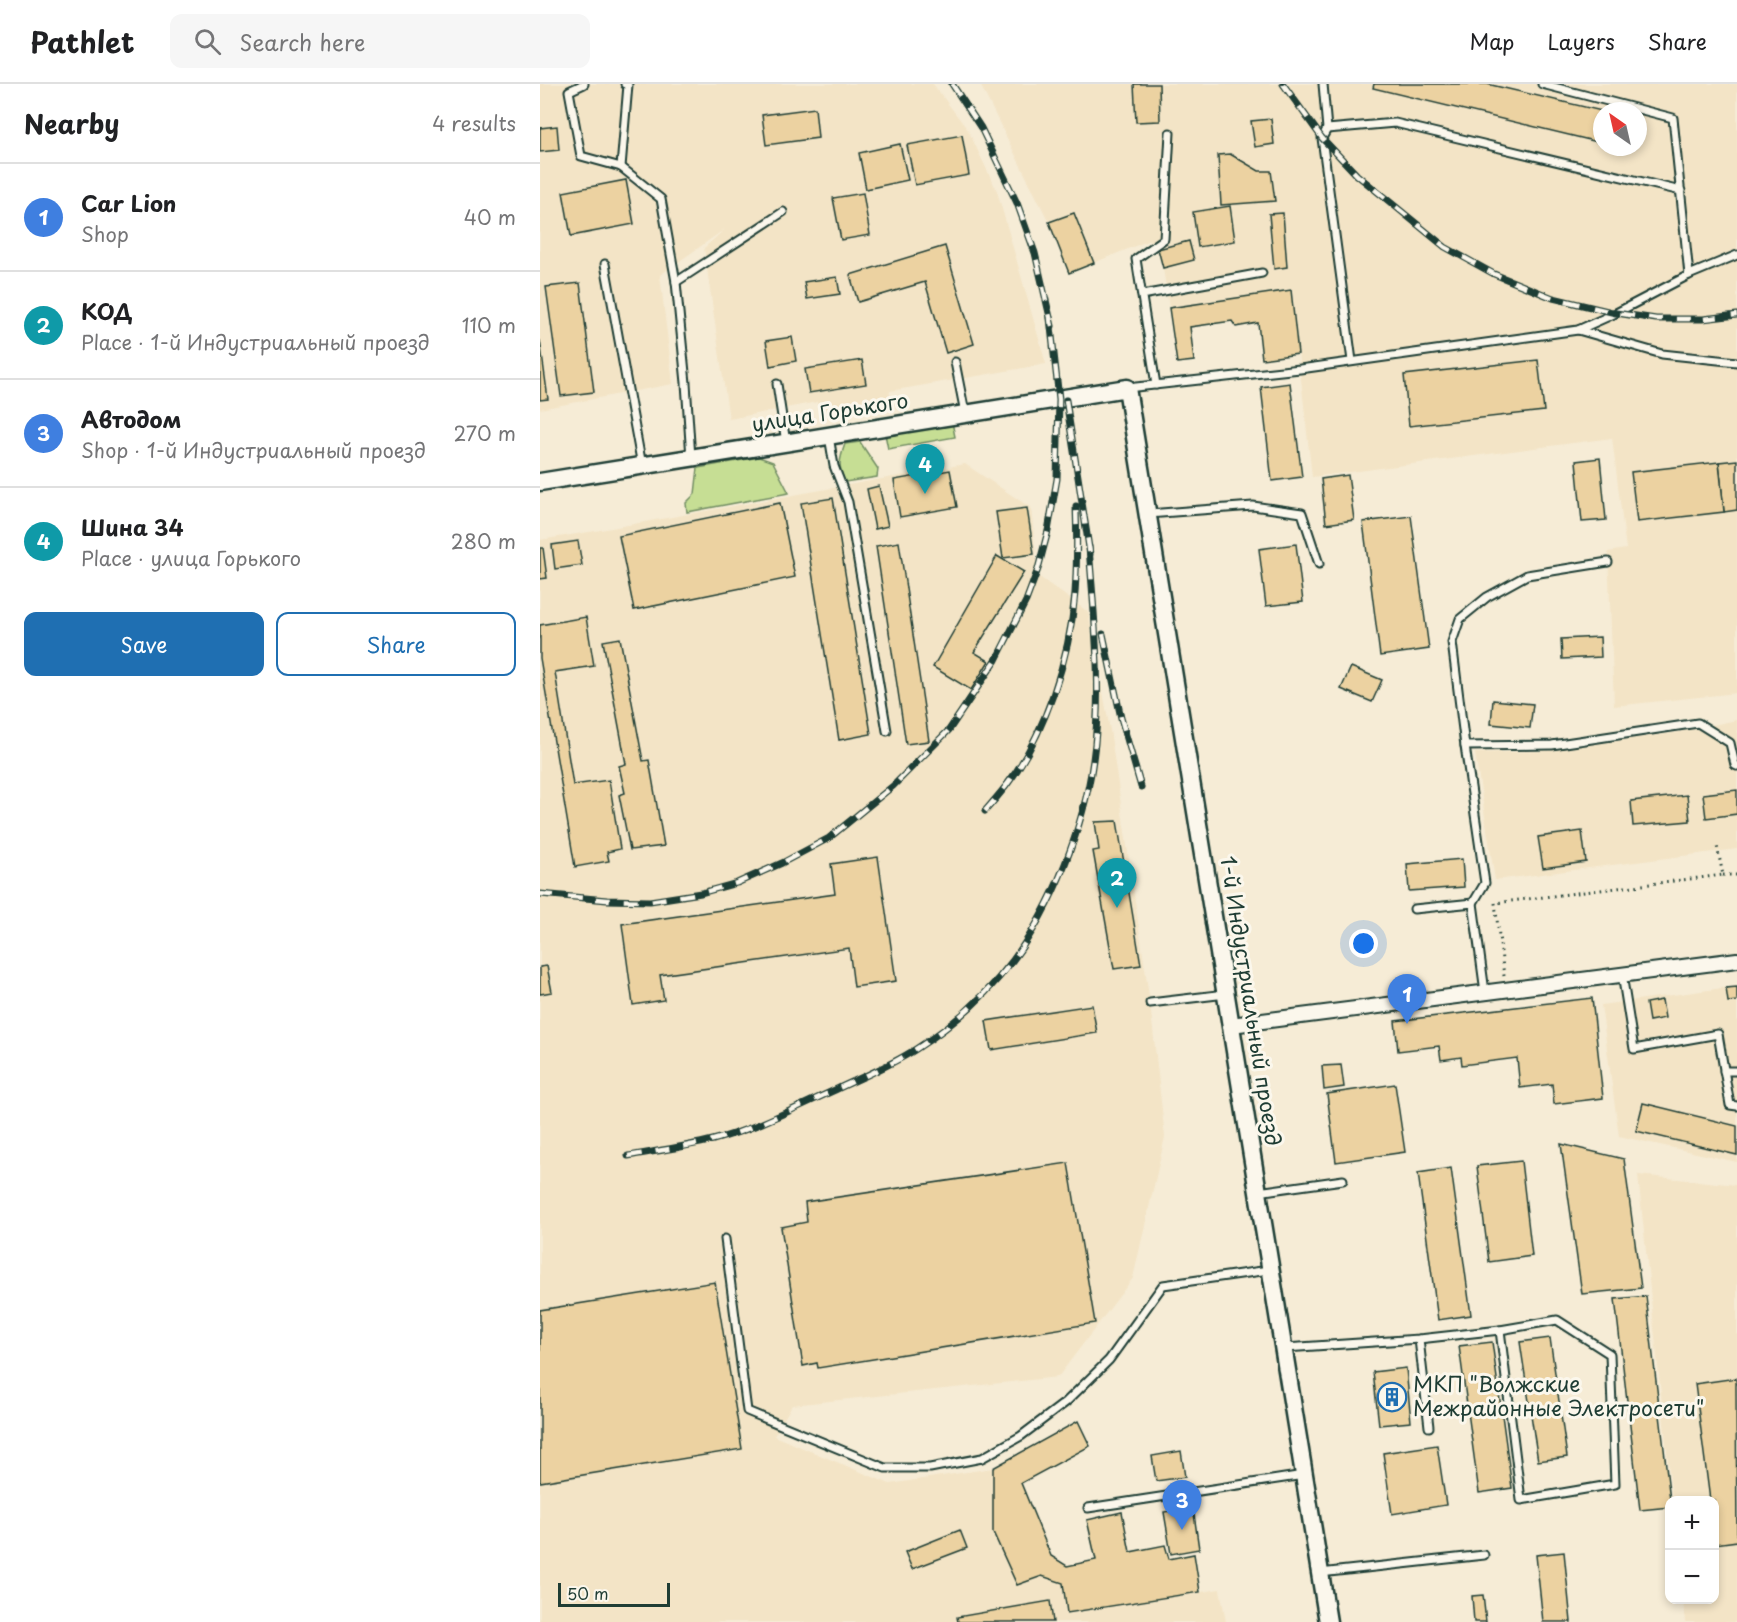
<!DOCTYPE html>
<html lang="en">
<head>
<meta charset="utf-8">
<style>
	:root { --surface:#fff; --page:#f6f6f6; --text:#202124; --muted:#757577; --line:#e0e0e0; --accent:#1f6fb2 }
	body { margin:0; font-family:"Playpen Sans",sans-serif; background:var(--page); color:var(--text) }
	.controls { position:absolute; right:18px; bottom:18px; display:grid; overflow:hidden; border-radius:12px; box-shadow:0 3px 9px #0003 }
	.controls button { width:54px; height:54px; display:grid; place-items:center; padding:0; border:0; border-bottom:2px solid var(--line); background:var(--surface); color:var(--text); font:30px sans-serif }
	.compass { position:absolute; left:1053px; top:18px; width:54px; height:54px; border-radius:50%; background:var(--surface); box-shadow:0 3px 9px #0003; rotate:326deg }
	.scale { position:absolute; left:18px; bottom:15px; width:112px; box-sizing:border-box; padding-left:6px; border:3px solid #1f3d34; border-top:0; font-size:16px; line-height:21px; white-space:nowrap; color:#1f3d34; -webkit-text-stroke:4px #fbf7ec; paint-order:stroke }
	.you { position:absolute; left:824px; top:860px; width:21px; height:21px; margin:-15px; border:4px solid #fff; border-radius:50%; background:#1a73e8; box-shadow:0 0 0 9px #1a73e833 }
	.badge { display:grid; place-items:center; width:39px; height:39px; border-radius:50%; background:var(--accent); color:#fff; font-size:20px; font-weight:700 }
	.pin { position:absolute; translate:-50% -50px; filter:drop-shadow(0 2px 3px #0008) }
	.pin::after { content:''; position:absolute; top:32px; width:21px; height:18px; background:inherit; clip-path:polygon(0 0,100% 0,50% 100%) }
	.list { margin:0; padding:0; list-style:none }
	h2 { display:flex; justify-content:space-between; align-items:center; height:78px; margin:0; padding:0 24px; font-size:26px }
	h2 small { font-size:20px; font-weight:400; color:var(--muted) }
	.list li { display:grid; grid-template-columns:39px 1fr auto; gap:18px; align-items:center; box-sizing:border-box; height:108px; padding:0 24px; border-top:2px solid var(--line) }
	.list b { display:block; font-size:22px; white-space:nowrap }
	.list p { margin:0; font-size:20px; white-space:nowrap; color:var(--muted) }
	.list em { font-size:20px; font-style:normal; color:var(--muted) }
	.actions { display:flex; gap:12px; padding:18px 24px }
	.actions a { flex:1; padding:14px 0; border:2px solid var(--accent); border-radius:12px; text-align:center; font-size:21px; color:var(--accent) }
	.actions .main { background:var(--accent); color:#fff }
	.icon { flex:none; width:33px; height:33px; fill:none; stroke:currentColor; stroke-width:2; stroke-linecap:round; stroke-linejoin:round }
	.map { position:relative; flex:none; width:1197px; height:1538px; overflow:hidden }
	header { display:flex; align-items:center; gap:36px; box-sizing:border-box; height:84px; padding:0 30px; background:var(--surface); border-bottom:2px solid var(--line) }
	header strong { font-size:28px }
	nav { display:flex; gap:33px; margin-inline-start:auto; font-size:21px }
	.search { width:420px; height:54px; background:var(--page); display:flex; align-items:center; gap:15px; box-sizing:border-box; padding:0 21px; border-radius:12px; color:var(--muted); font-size:22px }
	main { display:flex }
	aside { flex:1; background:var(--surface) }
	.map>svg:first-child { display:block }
	.built { fill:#f3e4c6; fill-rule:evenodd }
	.green { fill:#c6de94; stroke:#728e64; stroke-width:1.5 }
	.building { fill:#ecd2a1; stroke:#1f3d34; stroke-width:1.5 }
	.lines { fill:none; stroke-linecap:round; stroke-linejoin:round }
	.service-casing { stroke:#1f3d34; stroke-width:11 }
	.minor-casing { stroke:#1f3d34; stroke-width:18 }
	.tertiary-casing { stroke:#1f3d34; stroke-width:21 }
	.path { stroke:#1f3d34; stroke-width:3; stroke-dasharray:1.5 4.5; stroke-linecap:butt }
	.service { stroke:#fbf7ec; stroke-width:7 }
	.minor { stroke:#fbf7ec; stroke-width:14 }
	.tertiary { stroke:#fbf7ec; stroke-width:16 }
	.rail-casing { stroke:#1f3d34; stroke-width:7 }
	.rail { stroke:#fbf7ec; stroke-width:4.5; stroke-dasharray:14; stroke-linecap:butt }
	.labels { text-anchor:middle; stroke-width:6; stroke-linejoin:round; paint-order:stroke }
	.street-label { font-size:21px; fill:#1f3d34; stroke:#fbf7ec }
	.poi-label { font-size:21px; fill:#1f3d34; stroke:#fbf7ec; text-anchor:start }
</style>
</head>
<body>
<header>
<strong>Pathlet</strong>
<div class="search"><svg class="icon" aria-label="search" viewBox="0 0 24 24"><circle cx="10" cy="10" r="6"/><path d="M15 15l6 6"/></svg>Search here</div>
<nav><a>Map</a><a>Layers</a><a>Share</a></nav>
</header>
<main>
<aside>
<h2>Nearby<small>4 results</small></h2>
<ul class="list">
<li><span class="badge" style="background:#3f7fe0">1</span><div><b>Car Lion</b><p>Shop</p></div><em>40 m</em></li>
<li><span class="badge" style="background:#0f9aa8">2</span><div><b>КОД</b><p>Place · 1-й Индустриальный проезд</p></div><em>110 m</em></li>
<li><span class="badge" style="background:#3f7fe0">3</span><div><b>Автодом</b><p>Shop · 1-й Индустриальный проезд</p></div><em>270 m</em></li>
<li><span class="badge" style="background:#0f9aa8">4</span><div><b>Шина 34</b><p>Place · улица Горького</p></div><em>280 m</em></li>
</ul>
<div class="actions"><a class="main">Save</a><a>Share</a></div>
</aside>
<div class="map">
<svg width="1197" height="1538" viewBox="0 0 1197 1538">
	<rect width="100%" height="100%" fill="#f6ecd6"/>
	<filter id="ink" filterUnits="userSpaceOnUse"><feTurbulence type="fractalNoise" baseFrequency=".0167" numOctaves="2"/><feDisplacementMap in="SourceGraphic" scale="12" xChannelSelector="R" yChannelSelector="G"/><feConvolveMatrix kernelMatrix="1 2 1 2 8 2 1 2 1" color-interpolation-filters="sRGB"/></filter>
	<g filter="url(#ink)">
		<g class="built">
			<polygon points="0,0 393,0 428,46 457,107 506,280 350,307 349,317 279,325 277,318 189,335 164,164 185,145 120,191 133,300 0,325"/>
			<path d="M 440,0 L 1197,0 L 1197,609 L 1074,622 L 1068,468 L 1086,465 L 1072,354 L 772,393 L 751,206 L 629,224 L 623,184 L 618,165 L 610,156 L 529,189 L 509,138 ZM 1062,27 L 1098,27 L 1098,63 L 1062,63 Z"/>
			<polygon points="425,380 491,424 498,492 548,528 570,646 610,919 625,1053 593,1194 518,1293 252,1321 234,1352 350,1400 453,1384 453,1448 477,1501 502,1492 523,1499 527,1529 680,1505 686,1538 0,1538 0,456 55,447"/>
			<polygon points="1197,636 1197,765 955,796 935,669 1006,667 1139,648"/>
			<polygon points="1197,902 1197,1078 1079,1052 1061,921"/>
			<polygon points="1098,1091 1197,1101 1197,1538 1145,1538 1143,1516 1174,1516 1174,1416 1132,1416"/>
		</g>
		<g class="green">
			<polygon points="412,338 415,353 348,365 345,350"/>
			<path d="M 320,358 L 338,385 L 337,393 L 305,398 C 298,382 299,377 305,360 Z"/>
			<polygon points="219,373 233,378 249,409 147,428 146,419 155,410 158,384"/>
		</g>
		<g class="building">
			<polygon points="594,0 619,0 620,37 596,38"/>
			<polygon points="834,0 947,0 1062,27 1062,59 833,4"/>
			<polygon points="275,24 278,54 226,61 222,31"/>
			<polygon points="731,35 734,60 715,63 711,37"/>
			<polygon points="17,42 19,66 0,68 0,44"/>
			<polygon points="422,51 429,91 375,101 367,61"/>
			<polygon points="360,60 368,96 326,105 319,69"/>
			<polygon points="690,70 719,87 731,87 735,117 681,121 678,71"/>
			<polygon points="86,96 94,140 31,152 23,108"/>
			<polygon points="323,109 330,151 301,156 293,114"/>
			<polygon points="690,122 695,157 658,163 653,128"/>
			<polygon points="534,129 554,179 529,189 509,138"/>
			<polygon points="743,129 747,183 734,185 729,130"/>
			<polygon points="649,157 654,176 623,184 618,165"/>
			<polygon points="405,162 434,260 406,269 385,198 318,218 310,191"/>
			<polygon points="297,193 300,210 267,215 264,198"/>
			<polygon points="40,199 54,308 21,312 6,203"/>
			<polygon points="751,206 758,270 722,275 718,239 696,243 692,237 650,243 654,277 637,279 629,224"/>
			<polygon points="252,253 256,277 230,282 226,257"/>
			<polygon points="0,256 8,315 0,316"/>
			<polygon points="322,276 326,300 269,309 265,285"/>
			<polygon points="998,276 1004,327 869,342 864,291"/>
			<polygon points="750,299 762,393 732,397 721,303"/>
			<polygon points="1060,374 1066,436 1042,438 1036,377"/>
			<polygon points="1197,376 1197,426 1184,428 1179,378"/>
			<polygon points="1179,378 1184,428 1097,438 1091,388"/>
			<polygon points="410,386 417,423 360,433 354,396"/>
			<polygon points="808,391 814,436 786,440 781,395"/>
			<polygon points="339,402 348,442 335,445 327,405"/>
			<polygon points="293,414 331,650 299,656 261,419"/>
			<polygon points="240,419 255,493 94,526 79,452"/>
			<polygon points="487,424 494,470 463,474 456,428"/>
			<polygon points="871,432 889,565 840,572 823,438"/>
			<polygon points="38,457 42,481 15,485 12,461"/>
			<polygon points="359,458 389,657 366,660 336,462"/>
			<polygon points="756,460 763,518 726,522 719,465"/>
			<polygon points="0,464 3,464 7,494 0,495"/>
			<polygon points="457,472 484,488 434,568 449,577 431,606 393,583"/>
			<polygon points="46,533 54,582 15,588 33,701 69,696 80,765 67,768 69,777 35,783 0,574 0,541"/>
			<polygon points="1060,553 1061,573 1022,575 1021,555"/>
			<polygon points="80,554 103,677 109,676 124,762 90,766 79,711 85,709 79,682 86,680 63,557"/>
			<polygon points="811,583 842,596 832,618 801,605"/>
			<polygon points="953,616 993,620 990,644 951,640"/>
			<polygon points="1197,706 1197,730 1166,734 1163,710"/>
			<polygon points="1147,711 1150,737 1093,742 1091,717"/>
			<polygon points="577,737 601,881 574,885 553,767 559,766 555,738"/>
			<polygon points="1042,747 1046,778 1003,784 998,753"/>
			<polygon points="338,773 356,897 314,903 309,864 120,891 124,916 93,921 82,840 295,810 291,780"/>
			<polygon points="922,775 924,803 869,807 867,780"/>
			<polygon points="7,882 12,908 0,910 0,883"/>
			<polygon points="1197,903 1197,917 1188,918 1186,904"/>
			<polygon points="1052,914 1063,1014 1014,1020 1012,1000 980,1004 977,974 922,981 921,973 901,976 899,962 858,967 855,937"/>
			<polygon points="1122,916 1125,934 1109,937 1106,919"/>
			<polygon points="552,921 557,949 451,966 446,937"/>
			<polygon points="801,981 804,1003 784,1006 782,982"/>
			<polygon points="855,1000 865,1068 796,1078 787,1010"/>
			<polygon points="1103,1019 1197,1042 1197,1071 1096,1047"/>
			<polygon points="1021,1060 1084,1075 1101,1204 1042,1210"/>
			<polygon points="981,1077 992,1172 949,1178 937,1082"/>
			<polygon points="528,1079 555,1239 278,1284 277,1279 263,1282 241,1143 267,1138 265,1118"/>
			<polygon points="911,1084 931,1231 898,1236 878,1089"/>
			<polygon points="175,1198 202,1365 0,1398 0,1226"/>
			<polygon points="1106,1212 1130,1416 1130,1423 1100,1426 1075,1215"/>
			<polygon points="1010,1254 1027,1373 998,1377 980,1258"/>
			<polygon points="952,1258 972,1404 939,1409 919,1262"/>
			<polygon points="866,1284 871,1338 839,1341 833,1288"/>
			<polygon points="1196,1294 1197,1457 1175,1460 1174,1416 1170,1416 1155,1300"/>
			<polygon points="538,1337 550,1362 481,1399 511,1472 527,1482 556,1476 547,1436 582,1428 590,1468 625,1461 629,1475 654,1470 660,1508 527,1529 523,1499 502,1492 477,1501 453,1448 453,1384"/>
			<polygon points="897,1361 906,1421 852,1430 843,1369"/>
			<polygon points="641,1367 645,1393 616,1397 612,1372"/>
			<polygon points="653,1423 659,1465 631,1470 624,1428"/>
			<polygon points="420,1446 427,1464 372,1485 365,1468"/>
			<polygon points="1024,1468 1031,1538 1003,1538 996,1471"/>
			<polygon points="943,1511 946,1538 934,1538 932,1512"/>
			<polygon points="510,1517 513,1538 418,1538 417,1533"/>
		</g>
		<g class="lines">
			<g class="service-casing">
				<g id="service">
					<polyline points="44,0 29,7 41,72 81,83 121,115 136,198 146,299 151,374"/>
					<polyline points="783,0 787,45 782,54 812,277"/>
					<polyline points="1002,0 1133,34 1149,191"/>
					<polyline points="787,45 855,39 1141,107"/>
					<polyline points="81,83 88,1 85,0"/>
					<polyline points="65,180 102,382"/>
					<polyline points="136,198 243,128"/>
					<polyline points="602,211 722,189"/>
					<polyline points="1038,246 1122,270 1197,278"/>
					<polyline points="415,278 425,329"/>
					<polyline points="237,300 246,359"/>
					<polyline points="616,301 596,175 624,155 630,49"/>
					<polyline points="587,304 760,285 1038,246 1076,229 1149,191 1197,171"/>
					<polyline points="289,352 294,382 308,418 347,647"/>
					<polyline points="608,430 713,422 762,429 779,480"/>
					<polyline points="925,662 912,558 920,535 947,513 987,491 1068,478"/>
					<polyline points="933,819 945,799 925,662 1012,661 1158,639 1190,659 1195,681 1197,682"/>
					<polyline points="874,825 933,819 945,908"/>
					<polyline points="1082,890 1094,965 1178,950 1190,1021 1197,1022"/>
					<polyline points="610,919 686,910"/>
					<polyline points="1184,987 1197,987"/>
					<polyline points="718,1108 803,1096"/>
					<polyline points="185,1155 207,1327 345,1384 390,1384 442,1374 481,1352 526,1318 569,1276 623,1201 729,1186"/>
					<polygon points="1017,1236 1070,1270 1075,1400 981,1416 960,1246"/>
					<polyline points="879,1255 889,1343"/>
					<polyline points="745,1264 879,1255 960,1246"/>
					<polyline points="548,1424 764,1391"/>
					<polyline points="780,1489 944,1471"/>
				</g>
			</g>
			<g class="minor-casing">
				<polyline id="minor" points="691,941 1197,876"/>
			</g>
			<g class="tertiary-casing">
				<polyline id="tertiary" points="0,398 587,304 788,1538"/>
			</g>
			<g class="path">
				<polyline points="1183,791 1197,791"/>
				<polyline points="964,892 955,819 1183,791 1177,762"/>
			</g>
			<use href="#service" class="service"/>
			<use href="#minor" class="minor"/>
			<use href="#tertiary" class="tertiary"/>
			<g class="rail-casing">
				<g id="rail">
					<polyline points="412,0 441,44 477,119 495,169 512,242"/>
					<polyline points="743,0 782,54 817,91 905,163 954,190 1013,214 1076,229 1116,235 1163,235 1197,231"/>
					<polyline points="526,316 550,470"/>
					<polyline points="563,550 581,634 601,703"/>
					<path d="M 445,727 C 452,719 459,711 466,702 C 505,651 530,573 535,509 C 537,480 537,451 536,422"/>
					<polyline points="0,810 67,816 110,817 161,809 197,799 242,779 289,754 353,702 409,646 456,576 486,517 498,485 508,447 517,395 519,315 510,234"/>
					<path d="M 88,1072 C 116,1067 145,1063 173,1056 C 215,1045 255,1024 295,1006 C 322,993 350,982 376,965 C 412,942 447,911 473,876 C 513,822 544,743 553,676 C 563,606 554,533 549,463"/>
				</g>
			</g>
			<use href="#rail" class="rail"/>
		</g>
	</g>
	<defs>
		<g id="building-ring" transform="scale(1.5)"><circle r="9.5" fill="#fbf7ec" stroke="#1f6fb2" stroke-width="1.5"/><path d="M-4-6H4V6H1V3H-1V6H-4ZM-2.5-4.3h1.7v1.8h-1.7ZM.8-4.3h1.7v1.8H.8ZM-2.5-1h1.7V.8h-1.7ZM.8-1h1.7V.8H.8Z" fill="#1f6fb2"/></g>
	</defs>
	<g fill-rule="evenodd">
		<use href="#building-ring" x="852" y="1313"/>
	</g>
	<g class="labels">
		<g class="street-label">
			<text transform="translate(290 329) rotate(-9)" y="7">улица Горького</text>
			<text transform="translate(710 917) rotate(81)" y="7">1-й Индустриальный проезд</text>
		</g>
		<g class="poi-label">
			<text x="873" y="1308">МКП "Волжские<tspan x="873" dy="24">Межрайонные Электросети"</tspan></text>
		</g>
	</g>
</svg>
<div class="controls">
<button>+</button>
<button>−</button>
</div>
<svg class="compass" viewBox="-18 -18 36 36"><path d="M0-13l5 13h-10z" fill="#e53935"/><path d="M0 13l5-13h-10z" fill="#757577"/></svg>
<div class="scale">50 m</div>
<div class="you"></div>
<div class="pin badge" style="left:867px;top:940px;background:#3f7fe0">1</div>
<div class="pin badge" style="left:577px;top:824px;background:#0f9aa8">2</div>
<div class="pin badge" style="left:642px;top:1446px;background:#3f7fe0">3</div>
<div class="pin badge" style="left:385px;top:410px;background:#0f9aa8">4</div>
</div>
</main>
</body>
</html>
